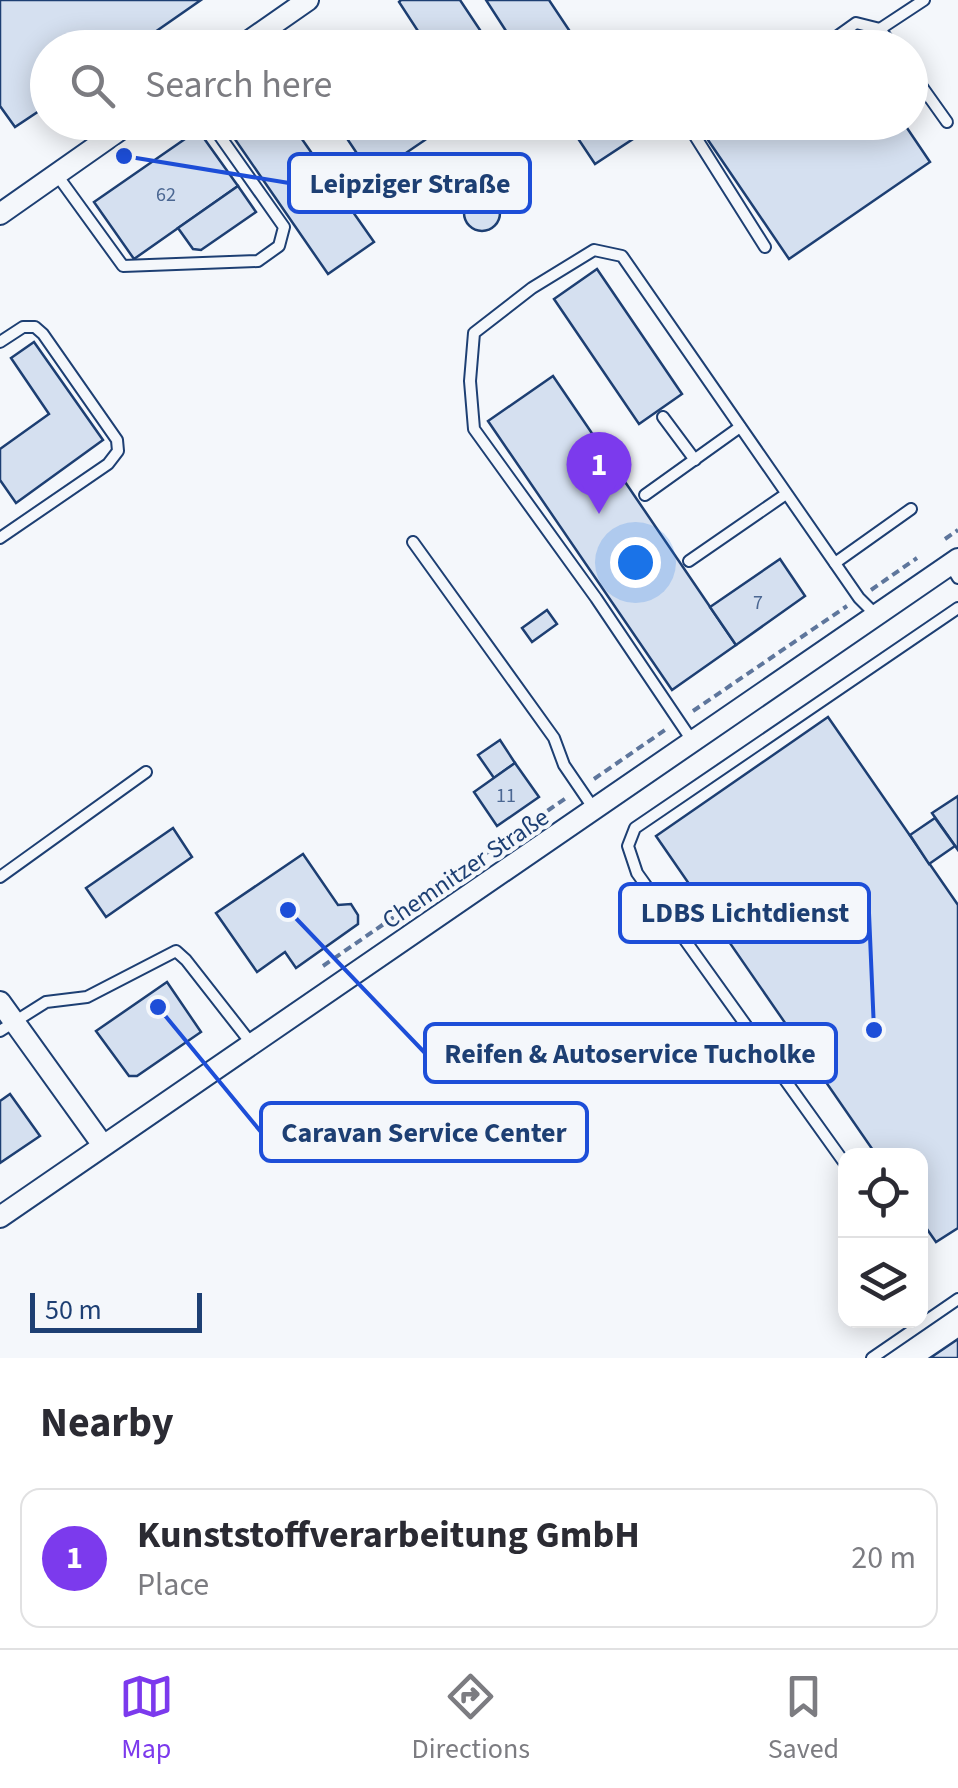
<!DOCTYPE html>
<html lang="en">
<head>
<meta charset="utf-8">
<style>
	:root { --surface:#fff; --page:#f2f2f3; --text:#2b2b33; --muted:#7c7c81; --line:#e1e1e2; --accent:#7c3aed }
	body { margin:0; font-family:"Source Sans 3",sans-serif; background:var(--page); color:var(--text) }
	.controls { position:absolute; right:30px; bottom:30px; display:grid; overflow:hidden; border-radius:20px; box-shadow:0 5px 25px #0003 }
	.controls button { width:90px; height:90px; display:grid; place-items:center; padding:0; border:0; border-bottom:2px solid var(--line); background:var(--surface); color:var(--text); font:50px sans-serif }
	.scale { position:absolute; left:30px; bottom:25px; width:172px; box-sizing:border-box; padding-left:10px; border:5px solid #1d3f73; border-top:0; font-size:28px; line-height:35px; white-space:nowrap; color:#1d3f73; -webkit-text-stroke:8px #f4f7fb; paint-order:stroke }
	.you { position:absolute; left:635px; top:562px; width:35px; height:35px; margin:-25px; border:8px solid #fff; border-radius:50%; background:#1a73e8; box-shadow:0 0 0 15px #1a73e833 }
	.badge { display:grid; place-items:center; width:65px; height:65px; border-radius:50%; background:var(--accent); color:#fff; font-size:32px; font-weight:700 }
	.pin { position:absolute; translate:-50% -82px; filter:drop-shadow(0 2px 5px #0008) }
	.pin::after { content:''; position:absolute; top:52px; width:35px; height:30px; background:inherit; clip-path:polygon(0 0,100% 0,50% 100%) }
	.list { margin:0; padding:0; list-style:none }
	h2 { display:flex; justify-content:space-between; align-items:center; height:130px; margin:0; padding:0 40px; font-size:42px }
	h2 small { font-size:32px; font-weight:400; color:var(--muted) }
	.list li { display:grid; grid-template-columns:65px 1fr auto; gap:30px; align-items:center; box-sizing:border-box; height:140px; margin:0 20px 20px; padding:0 20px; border:2px solid var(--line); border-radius:20px }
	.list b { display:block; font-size:38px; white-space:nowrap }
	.list p { margin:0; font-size:32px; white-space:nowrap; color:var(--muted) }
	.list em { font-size:32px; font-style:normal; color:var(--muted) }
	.icon { flex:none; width:55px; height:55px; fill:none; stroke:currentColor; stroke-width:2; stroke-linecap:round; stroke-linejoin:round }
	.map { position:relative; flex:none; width:958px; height:1358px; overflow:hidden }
	.search { position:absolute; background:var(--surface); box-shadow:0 5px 25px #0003; left:30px; right:30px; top:30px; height:110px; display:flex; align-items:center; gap:25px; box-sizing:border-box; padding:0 35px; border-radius:55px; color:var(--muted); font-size:38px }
	.sheet { height:290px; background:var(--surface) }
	nav { display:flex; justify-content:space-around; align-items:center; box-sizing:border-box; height:140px; border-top:2px solid var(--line); background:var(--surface); font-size:28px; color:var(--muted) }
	nav a { display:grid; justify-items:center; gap:5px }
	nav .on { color:var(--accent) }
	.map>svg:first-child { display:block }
	.building { fill:#d5e0f0; stroke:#1d3f73; stroke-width:2.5 }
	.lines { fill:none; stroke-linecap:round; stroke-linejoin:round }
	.lane-casing { stroke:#1d3f73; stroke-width:14 }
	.street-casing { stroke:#1d3f73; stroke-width:24 }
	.path { stroke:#5e769c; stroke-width:4; stroke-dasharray:8 5; stroke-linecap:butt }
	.lane { stroke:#f4f7fb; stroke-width:10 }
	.street { stroke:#f4f7fb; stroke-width:20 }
	.labels { text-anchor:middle; stroke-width:8; stroke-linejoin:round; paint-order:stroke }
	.number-label { font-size:20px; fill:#4b6792 }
	.street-label { font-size:25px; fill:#1d3f73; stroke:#f4f7fb }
	.leader { fill:none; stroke:#1d4ed8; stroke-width:4 }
	.callout-dot { fill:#1d4ed8; stroke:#f4f7fb; stroke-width:4 }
	.callout { fill:#f4f7fb; stroke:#1d4ed8; stroke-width:4 }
	.callout-label { font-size:28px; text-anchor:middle; font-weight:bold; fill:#1d3f73 }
</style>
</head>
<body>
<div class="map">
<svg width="958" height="1358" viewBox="0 0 958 1358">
	<rect width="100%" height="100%" fill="#f4f7fb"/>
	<g class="building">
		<polygon points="0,0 201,0 132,48 48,48 48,105 15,127 0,106"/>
		<polygon points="401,0 460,0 492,48 429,48 399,2"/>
		<polygon points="486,0 549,0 581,48 517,48"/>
		<polygon points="355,35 364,48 337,48"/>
		<polygon points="244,122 290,122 374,242 328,274 230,132"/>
		<polygon points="336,122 413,122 425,140 372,176"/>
		<polygon points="567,122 631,122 639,135 595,164"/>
		<polygon points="728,122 903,122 930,162 789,259 706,137"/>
		<polygon points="198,130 238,186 134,259 94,202"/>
		<polygon points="238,186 256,212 201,250 193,249 178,228"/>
		<circle cx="482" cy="213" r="18"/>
		<polygon points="597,269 682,394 639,424 554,299"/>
		<polygon points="34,342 103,440 16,503 0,480 0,449 49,414 11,358"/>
		<polygon points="553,376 736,645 672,690 488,421"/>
		<polygon points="780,559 805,596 736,645 710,607"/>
		<polygon points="547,610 557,624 532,642 522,628"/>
		<polygon points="828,717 958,905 958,1228 936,1242 920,1219 920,1156 877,1156 656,836"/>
		<polygon points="500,740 515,763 494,778 478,755"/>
		<polygon points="515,763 539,797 497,826 474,792"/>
		<polygon points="958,796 958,850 932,813"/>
		<polygon points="935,818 955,846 929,864 910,835"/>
		<polygon points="173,828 192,857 106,917 86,888"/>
		<polygon points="303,854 338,905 351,904 358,915 358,924 296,968 285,952 257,972 216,913"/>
		<polygon points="167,982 201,1032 137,1076 129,1076 96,1031"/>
		<polygon points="10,1094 40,1136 0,1163 0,1101"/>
		<polygon points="958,1339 958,1358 930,1358"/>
	</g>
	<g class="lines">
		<g class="lane-casing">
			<g id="lane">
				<polyline points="821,48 856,23 880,29"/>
				<polyline points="894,48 880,29 924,0"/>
				<polyline points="910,70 947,122"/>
				<polyline points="714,122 695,136 765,247"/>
				<polyline points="57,175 123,266 258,261 279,246 284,227 210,122"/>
				<polyline points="0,342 23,327 35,327 43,334 117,440 118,451 108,464 0,538"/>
				<polyline points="663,417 695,460"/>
				<polyline points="645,495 740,427"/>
				<polyline points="413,542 554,738 564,765 594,809"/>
				<polyline points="689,561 786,494"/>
				<polyline points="835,563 911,509"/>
				<polyline points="950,565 958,578"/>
				<polyline points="693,742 596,598 474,429 470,381 474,333 532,288 594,250 622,256 859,598 876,615"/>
				<polyline points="0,877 146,772"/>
				<polyline points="0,1031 46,1002 87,997 176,951 186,960 251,1043"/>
				<polyline points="846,1165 637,873 628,846 635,828 958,608"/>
				<polyline points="872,1358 958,1299"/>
			</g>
		</g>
		<g class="street-casing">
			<g id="street">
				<polyline points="239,48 308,0"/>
				<polyline points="0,214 131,122"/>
				<polyline points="0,1002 102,1144"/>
				<polyline points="0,1217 958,559"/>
			</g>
		</g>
		<g class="path">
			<polyline points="945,539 958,530"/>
			<polyline points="871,590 917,558"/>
			<polyline points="693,711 847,606"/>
			<polyline points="594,779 665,730"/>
			<polyline points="323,966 566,798"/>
		</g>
		<use href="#lane" class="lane"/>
		<use href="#street" class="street"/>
	</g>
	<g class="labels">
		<g class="number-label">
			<text x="166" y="201">62</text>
			<text x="758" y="609">7</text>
			<text x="506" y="802">11</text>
		</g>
		<g class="street-label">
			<text transform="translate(465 868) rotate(-34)" y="9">Chemnitzer Straße</text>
		</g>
	</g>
	<path class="leader" d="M124 156L289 183M874 1030L869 913M288 910L425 1053M158 1007L261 1132"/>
	<g class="callout-dot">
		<circle cx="124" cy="156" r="10"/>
		<circle cx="874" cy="1030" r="10"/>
		<circle cx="288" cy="910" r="10"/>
		<circle cx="158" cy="1007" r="10"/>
	</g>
	<g class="callout">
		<rect x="289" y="154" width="241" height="58" rx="10"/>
		<rect x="620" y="884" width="249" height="58" rx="10"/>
		<rect x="425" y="1024" width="411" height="58" rx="10"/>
		<rect x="261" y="1103" width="326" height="58" rx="10"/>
	</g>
	<g class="callout-label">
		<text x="410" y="193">Leipziger Straße</text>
		<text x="745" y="922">LDBS Lichtdienst</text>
		<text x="630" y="1063">Reifen &amp; Autoservice Tucholke</text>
		<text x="424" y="1142">Caravan Service Center</text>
	</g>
</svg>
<div class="controls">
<button><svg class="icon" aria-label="locate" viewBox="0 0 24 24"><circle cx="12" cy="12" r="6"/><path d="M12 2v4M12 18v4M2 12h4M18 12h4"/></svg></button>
<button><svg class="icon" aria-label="layers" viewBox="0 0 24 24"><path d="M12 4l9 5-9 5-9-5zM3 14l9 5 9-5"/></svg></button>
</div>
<div class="scale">50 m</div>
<div class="you"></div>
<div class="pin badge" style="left:599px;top:514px">1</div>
<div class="search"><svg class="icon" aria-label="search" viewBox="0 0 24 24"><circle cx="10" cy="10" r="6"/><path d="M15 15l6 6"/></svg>Search here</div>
</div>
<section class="sheet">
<h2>Nearby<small></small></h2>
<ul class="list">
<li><span class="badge">1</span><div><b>Kunststoffverarbeitung GmbH</b><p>Place</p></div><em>20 m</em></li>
</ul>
</section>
<nav>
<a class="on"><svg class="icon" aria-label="map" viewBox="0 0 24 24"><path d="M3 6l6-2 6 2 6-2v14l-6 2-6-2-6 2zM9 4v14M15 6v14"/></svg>Map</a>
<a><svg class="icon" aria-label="directions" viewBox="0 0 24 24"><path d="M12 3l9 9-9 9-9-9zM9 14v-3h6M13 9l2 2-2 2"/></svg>Directions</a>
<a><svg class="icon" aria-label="saved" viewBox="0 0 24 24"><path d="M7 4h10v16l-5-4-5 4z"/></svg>Saved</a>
</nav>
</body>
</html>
